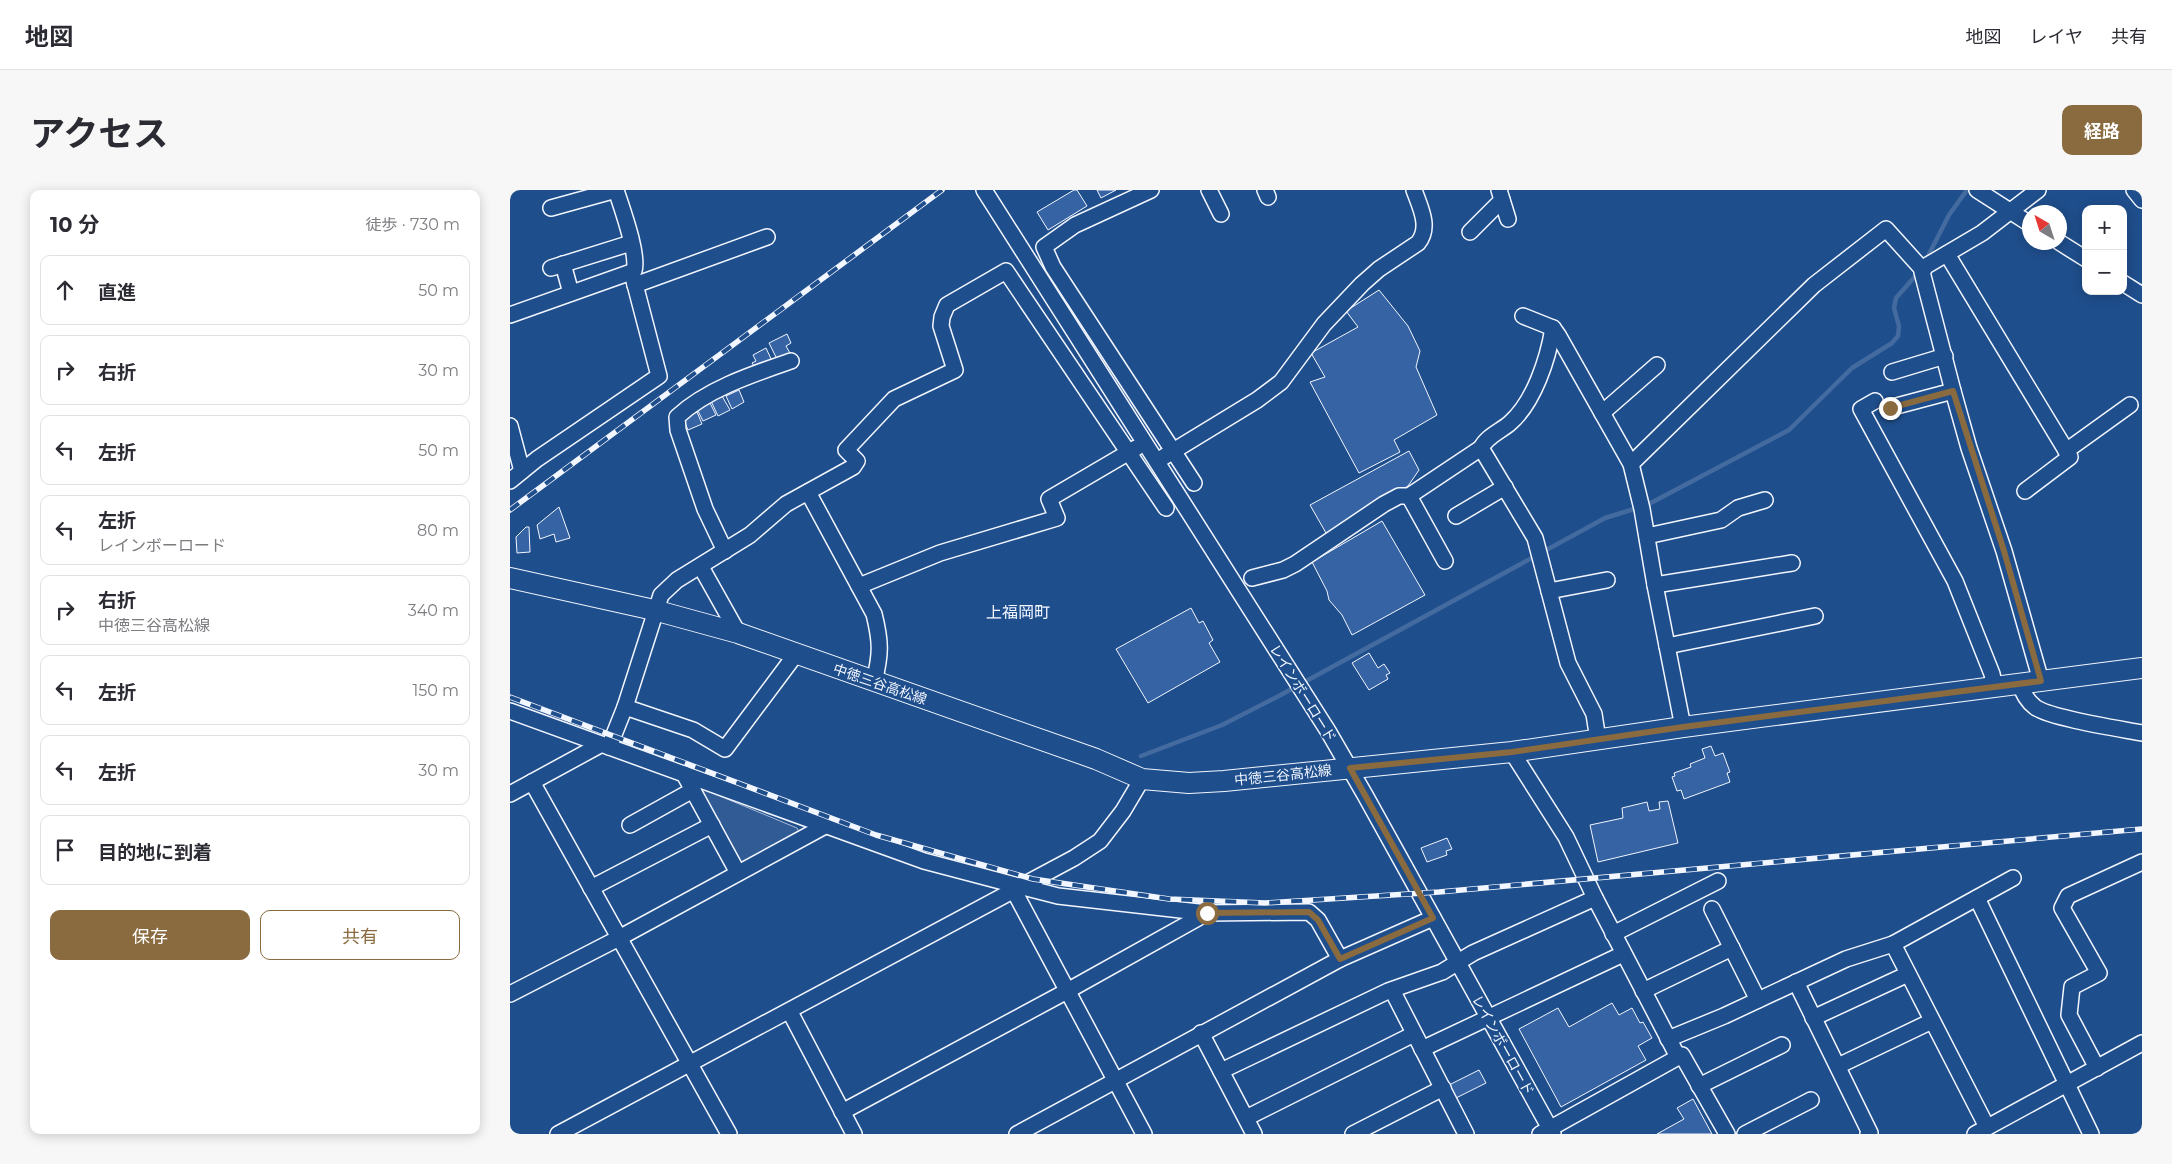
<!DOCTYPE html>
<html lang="ja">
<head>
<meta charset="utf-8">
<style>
	:root { --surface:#fff; --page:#f7f7f7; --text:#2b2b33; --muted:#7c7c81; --line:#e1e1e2; --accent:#8a6a3f }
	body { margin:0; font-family:Montserrat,"Noto Sans JP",sans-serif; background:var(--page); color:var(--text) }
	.controls { position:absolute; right:15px; top:15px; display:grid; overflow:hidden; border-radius:10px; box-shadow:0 2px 12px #0003 }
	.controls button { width:45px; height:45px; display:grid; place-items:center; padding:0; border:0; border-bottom:1px solid var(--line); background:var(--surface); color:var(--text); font:25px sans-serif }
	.compass { position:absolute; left:1512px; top:15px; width:45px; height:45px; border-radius:50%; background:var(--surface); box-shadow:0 2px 12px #0003; rotate:321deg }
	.stop { position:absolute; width:15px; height:15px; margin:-11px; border:4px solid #8a6a3f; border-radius:50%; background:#fff }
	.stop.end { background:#8a6a3f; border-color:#fff; box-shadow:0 1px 5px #0008 }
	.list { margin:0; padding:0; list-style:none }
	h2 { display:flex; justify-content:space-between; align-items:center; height:65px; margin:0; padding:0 20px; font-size:21px }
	h2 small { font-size:16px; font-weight:400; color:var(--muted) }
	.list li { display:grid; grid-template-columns:32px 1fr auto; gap:15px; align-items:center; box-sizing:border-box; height:70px; margin:0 10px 10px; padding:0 10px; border:1px solid var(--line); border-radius:10px }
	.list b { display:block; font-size:19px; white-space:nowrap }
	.list p { margin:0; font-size:16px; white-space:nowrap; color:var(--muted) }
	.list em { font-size:16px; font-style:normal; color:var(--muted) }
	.actions { display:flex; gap:10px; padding:15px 20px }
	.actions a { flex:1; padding:11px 0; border:1px solid var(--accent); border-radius:10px; text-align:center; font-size:18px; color:var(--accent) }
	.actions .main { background:var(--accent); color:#fff }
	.icon { flex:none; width:28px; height:28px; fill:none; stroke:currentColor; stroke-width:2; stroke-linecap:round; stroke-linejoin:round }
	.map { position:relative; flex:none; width:1632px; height:944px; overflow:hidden; border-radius:10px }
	header { display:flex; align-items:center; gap:30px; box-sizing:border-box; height:70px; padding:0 25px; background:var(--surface); border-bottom:1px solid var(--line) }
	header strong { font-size:24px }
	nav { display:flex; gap:28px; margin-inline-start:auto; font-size:18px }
	.intro { display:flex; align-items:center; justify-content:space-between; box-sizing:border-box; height:120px; padding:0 30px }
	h1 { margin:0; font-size:35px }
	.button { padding:12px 22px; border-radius:10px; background:var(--accent); color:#fff; font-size:18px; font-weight:700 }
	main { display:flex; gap:30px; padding:0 30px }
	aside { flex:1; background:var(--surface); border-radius:10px; box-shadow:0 2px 12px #0003 }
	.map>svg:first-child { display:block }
	.built { fill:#305b95; stroke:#a8bbd7 }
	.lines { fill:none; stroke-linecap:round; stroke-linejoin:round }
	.stream { stroke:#446ba0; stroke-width:4.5 }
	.building { fill:#3563a3; stroke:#f2f6ff }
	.minor-casing { stroke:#f2f6ff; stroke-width:18 }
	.major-casing { stroke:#f2f6ff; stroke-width:22 }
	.minor { stroke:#1f4e8c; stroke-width:15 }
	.major { stroke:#1f4e8c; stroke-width:20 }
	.rail-casing { stroke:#f2f6ff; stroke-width:5.5 }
	.rail { stroke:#1f4e8c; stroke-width:4; stroke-dasharray:11; stroke-linecap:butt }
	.route { stroke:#8a6a3f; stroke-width:6 }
	.labels { text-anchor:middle; stroke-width:4; stroke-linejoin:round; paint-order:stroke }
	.street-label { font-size:14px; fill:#f2f6ff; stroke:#1f4e8c }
	.quarter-label { font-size:16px; fill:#f2f6ff; stroke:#1f4e8c }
</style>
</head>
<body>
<header>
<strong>地図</strong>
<nav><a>地図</a><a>レイヤ</a><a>共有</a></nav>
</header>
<div class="intro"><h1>アクセス</h1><a class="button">経路</a></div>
<main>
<aside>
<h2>10 分<small>徒歩 · 730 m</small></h2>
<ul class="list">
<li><svg class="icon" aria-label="ahead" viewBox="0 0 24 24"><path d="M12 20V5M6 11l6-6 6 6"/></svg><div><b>直進</b></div><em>50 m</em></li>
<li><svg class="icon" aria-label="right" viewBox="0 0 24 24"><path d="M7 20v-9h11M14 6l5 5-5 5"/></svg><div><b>右折</b></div><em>30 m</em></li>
<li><svg class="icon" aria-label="left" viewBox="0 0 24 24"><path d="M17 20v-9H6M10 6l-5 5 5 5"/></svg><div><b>左折</b></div><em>50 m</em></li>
<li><svg class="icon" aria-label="left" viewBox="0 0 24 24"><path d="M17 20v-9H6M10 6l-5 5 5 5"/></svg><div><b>左折</b><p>レインボーロード</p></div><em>80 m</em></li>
<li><svg class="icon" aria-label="right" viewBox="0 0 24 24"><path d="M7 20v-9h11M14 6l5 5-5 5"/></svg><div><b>右折</b><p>中徳三谷高松線</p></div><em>340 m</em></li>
<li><svg class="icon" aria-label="left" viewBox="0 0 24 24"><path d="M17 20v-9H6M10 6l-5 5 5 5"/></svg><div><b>左折</b></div><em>150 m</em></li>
<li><svg class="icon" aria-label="left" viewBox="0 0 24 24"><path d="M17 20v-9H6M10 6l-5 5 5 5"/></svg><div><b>左折</b></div><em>30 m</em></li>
<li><svg class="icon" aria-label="arrive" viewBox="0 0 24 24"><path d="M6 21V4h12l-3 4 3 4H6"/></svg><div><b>目的地に到着</b></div></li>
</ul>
<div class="actions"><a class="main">保存</a><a>共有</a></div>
</aside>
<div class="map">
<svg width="1632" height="944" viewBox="0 0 1632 944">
	<rect width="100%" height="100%" fill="#1f4e8c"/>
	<polygon class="built" points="193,599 287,638 289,642 230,675 189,601"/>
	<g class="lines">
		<g class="stream">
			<polyline points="1416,70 1439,25 1457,0"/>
			<polyline points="631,566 712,535 767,507 1095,328 1137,315 1279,240 1342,178 1382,153 1388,146 1389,136 1384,118 1386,108 1408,83"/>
		</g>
	</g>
	<g class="building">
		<polygon points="564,0 567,0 577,16 538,40 527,22"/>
		<polygon points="587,0 606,0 591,8"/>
		<polygon points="869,100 898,136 910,161 906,177 927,225 884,250 890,262 849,283 800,192 815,187 801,163 848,137 836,121"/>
		<polygon points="277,144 281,153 276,156 281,165 268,171 259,153"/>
		<polygon points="256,158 262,171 246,179 242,173 246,171 243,165"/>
		<polygon points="229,200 234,212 222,219 216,206"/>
		<polygon points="212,206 220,220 208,226 201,211"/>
		<polygon points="200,213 206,225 193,231 187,219"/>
		<polygon points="187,222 192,234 178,240 173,228"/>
		<polygon points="899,261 909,280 898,296 816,343 800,315"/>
		<polygon points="49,317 60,348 46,352 44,344 30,349 27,335"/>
		<polygon points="872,331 915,405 842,445 832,425 819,410 817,401 802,372"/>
		<polygon points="16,337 19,337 20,362 7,363 6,347"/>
		<polygon points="681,418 689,433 693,431 703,450 699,453 710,472 638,513 606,459"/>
		<polygon points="859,463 868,478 874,474 880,483 876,485 878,489 859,500 842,473"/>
		<polygon points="1201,556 1205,566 1213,563 1220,582 1217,583 1220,592 1174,609 1171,600 1167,601 1162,587 1165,586 1164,583 1181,577 1180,574 1195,568 1192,559"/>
		<polygon points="1158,611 1168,653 1088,672 1080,635 1113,628 1112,618 1137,612 1139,621 1150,619 1149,612"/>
		<polygon points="937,648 942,659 936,661 937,665 917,672 911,658"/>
		<polygon points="1102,813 1109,825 1122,818 1130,833 1133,832 1142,848 1128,856 1136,870 1051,917 1009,839 1048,818 1059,837"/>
		<polygon points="969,880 976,893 944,909 937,896"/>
		<polygon points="1183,909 1202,944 1147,944 1174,929 1167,918"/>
	</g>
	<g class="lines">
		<g class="minor-casing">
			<g id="minor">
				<polyline points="474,0 818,541 855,605 1043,944"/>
				<polyline points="641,0 565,35 534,57 543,77 684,293"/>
				<polyline points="699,0 711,24"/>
				<polyline points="755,0 758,7"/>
				<polyline points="989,0 998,29"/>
				<polyline points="1467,0 1520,34"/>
				<polyline points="1528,0 1472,43 1416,76 1412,82 1443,201 1459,258 1494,361 1531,491"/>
				<polyline points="1624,0 1632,10"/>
				<polyline points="41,18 106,0"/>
				<polyline points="960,42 992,10"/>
				<polyline points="1549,52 1576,69"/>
				<polyline points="1437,64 1560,267 1515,301"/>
				<polyline points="53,74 61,103"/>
				<polyline points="41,78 121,53"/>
				<polyline points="1613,93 1632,105"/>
				<polyline points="125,95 257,47"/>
				<path d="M 0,125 L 124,81 C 129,64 112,19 106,0"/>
				<polyline points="1013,126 1043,138 1048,145 1121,274 1132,319 1145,395 1173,537"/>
				<polyline points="1382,182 1435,166"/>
				<polyline points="1365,211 1351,219 1445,391 1482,484 1485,498"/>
				<polyline points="1379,218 1443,201"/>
				<polyline points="1092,223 1147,175"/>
				<polyline points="0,236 12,281"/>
				<polyline points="971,258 1025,348 1058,473 1084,524 1088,550"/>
				<polyline points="1556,261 1620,215"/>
				<path d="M 647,271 L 747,210 L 771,192 L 814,134 L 852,94 L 869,79 L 908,53 C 921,37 910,17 904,0"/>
				<polyline points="1121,274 1304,95 1376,39 1413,80"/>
				<polyline points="0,291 27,269 149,186 122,83"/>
				<path d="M 298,302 L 364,424 C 371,452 371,464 364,492"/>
				<polyline points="899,306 935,371"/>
				<polyline points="946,326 995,297"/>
				<polyline points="1137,346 1211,330 1228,318 1255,310"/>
				<path d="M 215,361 L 195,319 L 168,240 L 167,227 C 197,199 243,184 281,171"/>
				<polyline points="191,377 228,443"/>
				<path d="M 742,388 L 773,380 L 785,374 L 874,314 L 889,306 L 899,306 L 971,258 C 977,246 991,241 1000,233 C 1024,212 1038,169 1043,138"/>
				<polyline points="1145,395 1282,373"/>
				<polyline points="349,396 430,363 547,328 539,309 626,258"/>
				<polyline points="1039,401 1097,390"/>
				<polyline points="1157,456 1305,426"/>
				<path d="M 1510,495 C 1514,504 1517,511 1525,517 C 1539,528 1611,539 1632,543"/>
				<polyline points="115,517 183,540 215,559 286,464"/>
				<polyline points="0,521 414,671 509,696 548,706 697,723 799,722 808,730 830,769"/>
				<polyline points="99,557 115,517 151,405 167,390 240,345 276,314 343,277 347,271 336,260 384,209 445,180 431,136 432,127 437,115 496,81 656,318"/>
				<polyline points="1002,562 1056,647 1085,708 1168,867"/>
				<polyline points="174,584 228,683"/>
				<polyline points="22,592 219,944"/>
				<polyline points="0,604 90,555"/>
				<polyline points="120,635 183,600"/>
				<polyline points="81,698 202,635"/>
				<polyline points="503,699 634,944"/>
				<polyline points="1467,708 1581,944"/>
				<polyline points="1202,719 1248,810"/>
				<polyline points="1103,744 1208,691"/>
				<polyline points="1383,754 1477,937"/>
				<polyline points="1286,792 1360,943 1358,944"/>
				<polyline points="882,800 956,944"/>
				<polyline points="1133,801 1222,758"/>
				<polyline points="0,804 109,748 315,636"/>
				<polyline points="280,822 344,944"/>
				<polyline points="1303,828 1398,784"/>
				<polyline points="691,843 744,944"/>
				<polyline points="1158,849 1214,826 1336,769 1383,754 1503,688"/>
				<polyline points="912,859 1113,764"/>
				<polyline points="1328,876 1422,831"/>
				<polyline points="1587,878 1559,825 1562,797 1589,783 1552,718 1558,706 1632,672"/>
				<polyline points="711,881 878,801 932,782 963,763 1085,708"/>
				<polyline points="1189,896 1272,855"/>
				<polyline points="332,922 559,800 697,723"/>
				<polyline points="736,928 904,844"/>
				<polyline points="48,944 564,668 590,651 613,621 632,589"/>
				<polyline points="507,944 830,769 923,728"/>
				<polyline points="843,944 933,898"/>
				<polyline points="1030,944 1172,865 1217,944"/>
				<polyline points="1235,944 1301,910"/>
				<polyline points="1465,944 1632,853"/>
			</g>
		</g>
		<g class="major-casing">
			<polyline id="major" points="0,388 144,420 228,443 586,569 632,589 679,593 714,591 1002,562 1173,537 1632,478"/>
		</g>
		<use href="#minor" class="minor"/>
		<use href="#major" class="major"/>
		<g class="rail-casing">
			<g id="rail">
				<polyline points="0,320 432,0"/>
				<polyline points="0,507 366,645 523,689 659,709 755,713 929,702 1632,639"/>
			</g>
		</g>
		<use href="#rail" class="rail"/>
	</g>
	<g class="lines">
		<polyline class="route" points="697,723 799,722 808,730 830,769 923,728 840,578 1002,562 1173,537 1531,491 1494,361 1443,201 1380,218"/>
	</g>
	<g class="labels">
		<g class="street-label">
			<text transform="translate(370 494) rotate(19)" y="5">中徳三谷高松線</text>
			<text transform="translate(793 503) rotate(58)" y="5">レインボーロード</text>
			<text transform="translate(773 585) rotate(-6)" y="5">中徳三谷高松線</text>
			<text transform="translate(993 855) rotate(61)" y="5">レインボーロード</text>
		</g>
		<g class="quarter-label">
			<text x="508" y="428">上福岡町</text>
		</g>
	</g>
</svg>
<div class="controls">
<button>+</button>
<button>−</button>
</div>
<svg class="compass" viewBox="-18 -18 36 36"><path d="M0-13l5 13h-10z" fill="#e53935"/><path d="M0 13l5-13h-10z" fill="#7c7c81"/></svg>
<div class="stop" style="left:697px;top:723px"></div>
<div class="stop end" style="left:1380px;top:218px"></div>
</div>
</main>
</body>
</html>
